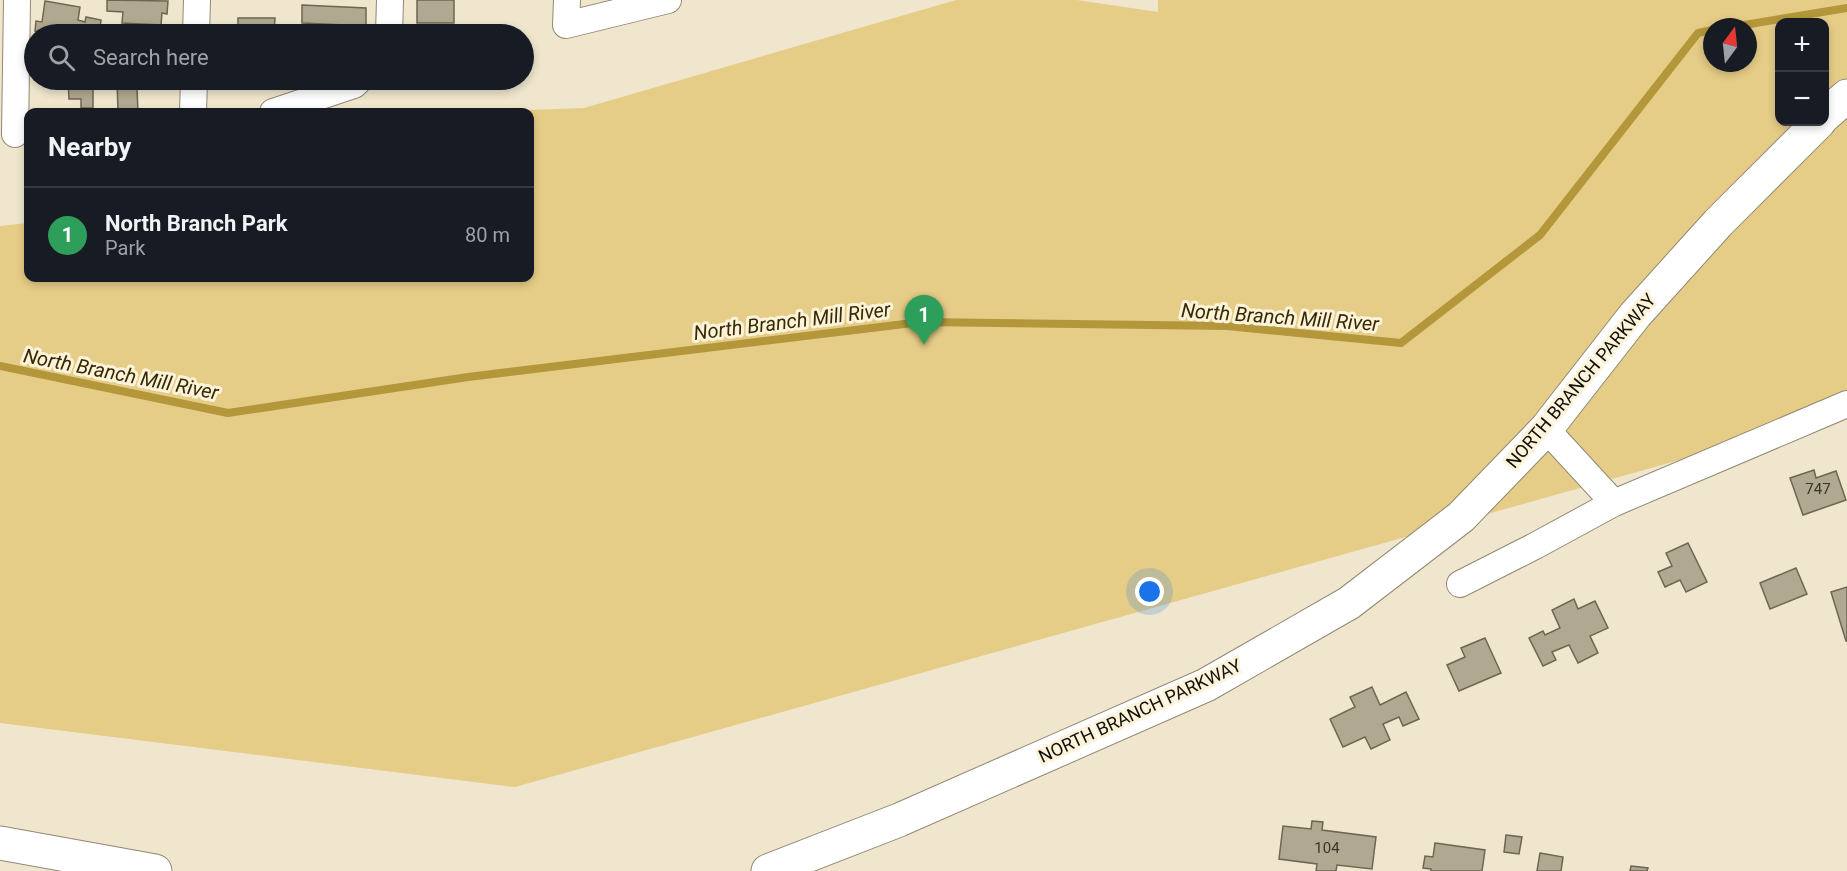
<!DOCTYPE html>
<html lang="en">
<head>
<meta charset="utf-8">
<style>
	:root { --surface:#171b24; --page:#20242c; --text:#f1f3f6; --muted:#9ea1a6; --line:#363941; --accent:#b45309 }
	body { margin:0; font-family:Roboto,sans-serif; background:var(--page); color:var(--text) }
	.controls { position:absolute; right:18px; top:18px; display:grid; overflow:hidden; border-radius:12px; box-shadow:0 3px 9px #0003 }
	.controls button { width:54px; height:54px; display:grid; place-items:center; padding:0; border:0; border-bottom:2px solid var(--line); background:var(--surface); color:var(--text); font:30px sans-serif }
	.compass { position:absolute; left:1703px; top:18px; width:54px; height:54px; border-radius:50%; background:var(--surface); box-shadow:0 3px 9px #0003; rotate:15deg }
	.you { position:absolute; left:1150px; top:592px; width:21px; height:21px; margin:-15px; border:4px solid #fff; border-radius:50%; background:#1a73e8; box-shadow:0 0 0 9px #1a73e833 }
	.badge { display:grid; place-items:center; width:39px; height:39px; border-radius:50%; background:var(--accent); color:#fff; font-size:20px; font-weight:700 }
	.pin { position:absolute; translate:-50% -50px; filter:drop-shadow(0 2px 3px #0008) }
	.pin::after { content:''; position:absolute; top:32px; width:21px; height:18px; background:inherit; clip-path:polygon(0 0,100% 0,50% 100%) }
	.list { margin:0; padding:0; list-style:none }
	h2 { display:flex; justify-content:space-between; align-items:center; height:78px; margin:0; padding:0 24px; font-size:26px }
	h2 small { font-size:20px; font-weight:400; color:var(--muted) }
	.list li { display:grid; grid-template-columns:39px 1fr auto; gap:18px; align-items:center; box-sizing:border-box; height:96px; padding:0 24px; border-top:2px solid var(--line) }
	.list b { display:block; font-size:22px; white-space:nowrap }
	.list p { margin:0; font-size:20px; white-space:nowrap; color:var(--muted) }
	.list em { font-size:20px; font-style:normal; color:var(--muted) }
	.icon { flex:none; width:33px; height:33px; fill:none; stroke:currentColor; stroke-width:2; stroke-linecap:round; stroke-linejoin:round }
	.map { position:relative; flex:none; width:1847px; height:871px; overflow:hidden }
	.search { position:absolute; background:var(--surface); box-shadow:0 3px 9px #0003; left:24px; top:24px; width:510px; height:66px; display:flex; align-items:center; gap:15px; box-sizing:border-box; padding:0 21px; border-radius:33px; color:var(--muted); font-size:22px }
	.panel { position:absolute; background:var(--surface); box-shadow:0 3px 9px #0003; left:24px; top:108px; width:510px; height:174px; border-radius:12px }
	.map>svg:first-child { display:block }
	.green { fill:#e6cd87; fill-rule:evenodd }
	.lines { fill:none; stroke-linecap:round; stroke-linejoin:round }
	.stream { stroke:#b4973a; stroke-width:8 }
	.building { fill:#b0a891; stroke:#6d6650; stroke-width:1.5 }
	.street-casing { stroke:#918972; stroke-width:28 }
	.secondary-casing { stroke:#918972; stroke-width:35 }
	.street { stroke:#fff; stroke-width:26 }
	.secondary { stroke:#fff; stroke-width:33 }
	.labels { text-anchor:middle; stroke-width:6; stroke-linejoin:round; paint-order:stroke }
	.number-label { font-size:15px; fill:#3a362a }
	.street-label { font-size:18px; fill:#131008; stroke:#fcf3da }
	.water-label { font-size:20px; font-style:italic; fill:#362a01; stroke:#fcf3da }
</style>
</head>
<body>
<div class="map">
<svg width="1847" height="871" viewBox="0 0 1847 871">
	<rect width="100%" height="100%" fill="#efe6cd"/>
	<path class="green" d="M 956,0 L 1077,0 L 1158,12 L 1158,0 L 1847,0 L 1847,413 L 515,787 L 0,723 L 0,226 L 28,223 L 28,278 L 530,278 L 530,112 L 477,112 L 584,108 ZM 1780,22 L 1824,22 L 1824,122 L 1780,122 ZM 1712,27 L 1748,27 L 1748,63 L 1712,63 Z"/>
	<g class="lines">
		<g class="stream">
			<polyline points="1732,27 1847,8"/>
			<polyline points="0,366 228,413 468,377 921,322 1227,326 1401,343 1540,235 1698,33 1712,30"/>
		</g>
	</g>
	<g class="building">
		<polygon points="107,0 168,1 167,14 162,13 161,25 122,23 123,12 107,11"/>
		<rect x="417" y="0" width="37" height="23"/>
		<polygon points="45,1 80,7 78,20 85,22 86,17 101,20 99,34 77,32 76,34 61,34 35,31 36,21 42,22"/>
		<polygon points="302,5 366,8 366,26 302,23"/>
		<polygon points="238,18 275,18 274,31 287,31 287,34 225,34 225,29 238,29"/>
		<polygon points="68,80 93,80 93,108 81,108 81,99 69,99"/>
		<polygon points="117,80 141,80 142,87 137,88 138,112 118,112"/>
		<polygon points="231,80 278,80 278,82"/>
		<polygon points="1814,470 1816,478 1836,471 1846,500 1803,515 1790,478"/>
		<polygon points="1688,543 1707,582 1686,592 1680,580 1665,587 1658,572 1672,566 1666,553"/>
		<polygon points="1796,568 1807,594 1770,609 1760,583"/>
		<polygon points="1847,587 1847,641 1846,641 1831,592"/>
		<polygon points="1574,599 1578,609 1595,601 1608,628 1590,636 1598,653 1578,663 1569,645 1552,652 1556,660 1543,666 1529,638 1543,631 1545,635 1560,628 1552,610"/>
		<polygon points="1485,638 1501,673 1459,691 1447,665 1465,657 1461,648"/>
		<polygon points="1372,687 1380,705 1406,692 1419,719 1403,726 1399,717 1383,724 1390,740 1371,749 1365,737 1343,747 1330,719 1355,707 1350,697"/>
		<polygon points="1312,821 1323,822 1322,830 1376,837 1372,869 1337,865 1336,871 1316,871 1317,864 1279,859 1283,826 1311,829"/>
		<polygon points="1506,835 1522,837 1519,854 1504,852"/>
		<polygon points="1435,843 1485,850 1482,871 1431,871 1431,869 1423,868 1425,856 1433,857"/>
		<polygon points="1540,853 1563,857 1561,871 1537,871"/>
		<polygon points="1631,866 1648,868 1647,871 1630,871"/>
	</g>
	<g class="lines">
		<g class="street-casing">
			<g id="street">
				<polyline points="567,0 566,25 668,0"/>
				<polyline points="196,34 197,0"/>
				<polyline points="389,34 390,0"/>
				<polyline points="193,112 194,80"/>
				<polyline points="273,112 354,85 359,80"/>
				<polyline points="15,134 17,0"/>
				<polyline points="1546,429 1614,503"/>
				<polyline points="1460,584 1533,547 1614,503 1847,404"/>
			</g>
		</g>
		<g class="secondary-casing">
			<g id="secondary">
				<polyline points="1824,116 1847,96"/>
				<polyline points="0,843 155,871"/>
				<polyline points="768,871 899,820 1206,685 1349,603 1461,517 1546,429 1635,315 1718,223 1819,122"/>
			</g>
		</g>
		<use href="#street" class="street"/>
		<use href="#secondary" class="secondary"/>
	</g>
	<g class="labels">
		<g class="number-label">
			<text x="1818" y="494">747</text>
			<text x="1327" y="853">104</text>
		</g>
		<g class="street-label">
			<text transform="translate(1581 381) rotate(-50)" y="6">NORTH BRANCH PARKWAY</text>
			<text transform="translate(1140 711) rotate(-25)" y="6">NORTH BRANCH PARKWAY</text>
		</g>
		<g class="water-label">
			<text transform="translate(1280 317) rotate(4)" y="7">North Branch Mill River</text>
			<text transform="translate(792 321) rotate(-7)" y="7">North Branch Mill River</text>
			<text transform="translate(121 374) rotate(11)" y="7">North Branch Mill River</text>
		</g>
	</g>
</svg>
<div class="controls">
<button>+</button>
<button>−</button>
</div>
<svg class="compass" viewBox="-18 -18 36 36"><path d="M0-13l5 13h-10z" fill="#e53935"/><path d="M0 13l5-13h-10z" fill="#9ea1a6"/></svg>
<div class="you"></div>
<div class="pin badge" style="left:924px;top:345px;background:#2e9e5b">1</div>
<div class="search"><svg class="icon" aria-label="search" viewBox="0 0 24 24"><circle cx="10" cy="10" r="6"/><path d="M15 15l6 6"/></svg>Search here</div>
<section class="panel">
<h2>Nearby<small></small></h2>
<ul class="list">
<li><span class="badge" style="background:#2e9e5b">1</span><div><b>North Branch Park</b><p>Park</p></div><em>80 m</em></li>
</ul>
</section>
</div>
</body>
</html>
